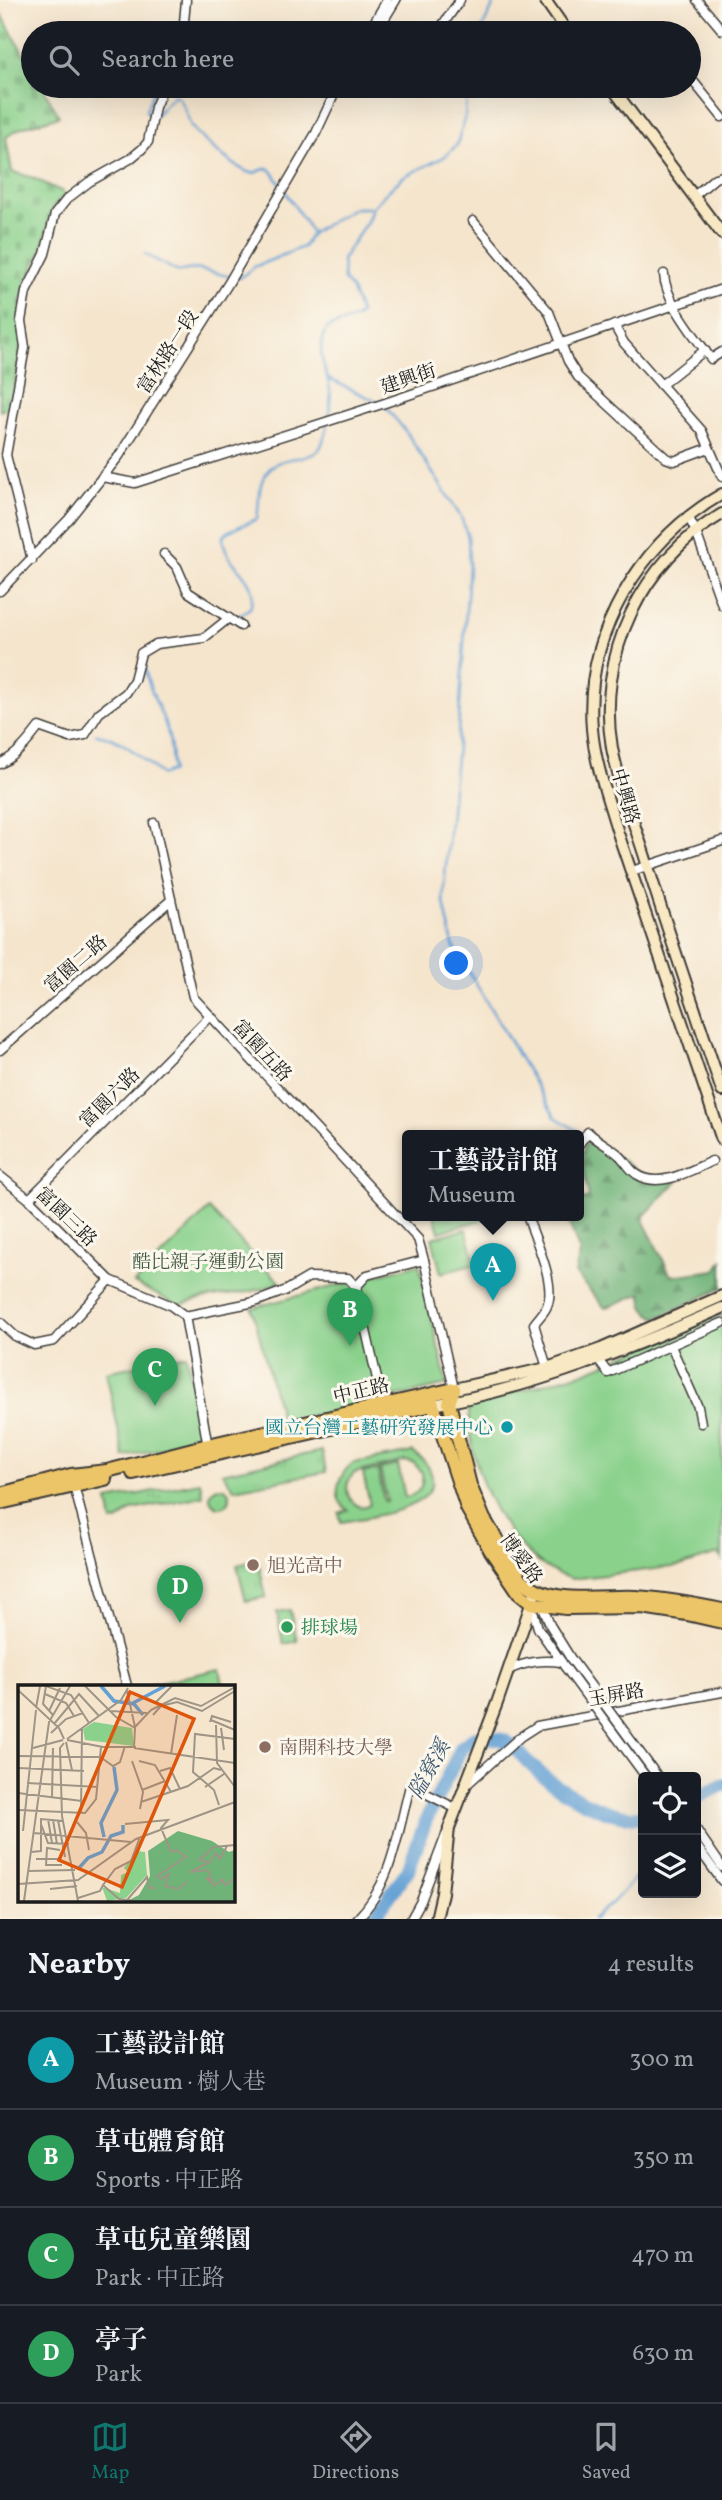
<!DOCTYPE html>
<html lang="en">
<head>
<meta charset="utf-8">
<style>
	:root { --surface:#171b24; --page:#242831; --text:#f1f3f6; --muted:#9ea1a6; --line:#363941; --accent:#0f766e }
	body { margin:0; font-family:Vollkorn,"Noto Serif TC",serif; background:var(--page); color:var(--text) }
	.controls { position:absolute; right:21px; bottom:21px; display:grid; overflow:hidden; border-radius:7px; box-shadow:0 7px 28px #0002 }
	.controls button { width:63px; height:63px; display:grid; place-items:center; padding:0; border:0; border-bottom:2px solid var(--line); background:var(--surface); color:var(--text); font:35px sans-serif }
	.you { position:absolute; left:457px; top:964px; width:24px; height:24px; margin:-18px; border:5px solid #fff; border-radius:50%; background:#1a73e8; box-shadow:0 0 0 10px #1a73e833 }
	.badge { display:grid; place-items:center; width:46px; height:46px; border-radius:50%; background:var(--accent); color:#fff; font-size:23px; font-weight:700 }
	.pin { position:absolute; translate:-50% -58px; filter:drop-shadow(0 2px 4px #0008) }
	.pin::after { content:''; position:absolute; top:37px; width:24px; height:21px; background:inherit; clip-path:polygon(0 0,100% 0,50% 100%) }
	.popup { position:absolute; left:402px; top:1130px; width:182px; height:91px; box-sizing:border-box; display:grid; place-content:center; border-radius:7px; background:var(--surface); filter:drop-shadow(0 2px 5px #0005); font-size:23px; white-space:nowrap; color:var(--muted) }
	.popup b { font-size:26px; color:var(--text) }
	.popup::after { content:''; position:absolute; left:50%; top:100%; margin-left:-14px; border:14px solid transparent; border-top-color:var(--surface) }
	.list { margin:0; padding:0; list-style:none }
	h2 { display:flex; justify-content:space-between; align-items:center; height:91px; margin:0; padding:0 28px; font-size:30px }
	h2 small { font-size:23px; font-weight:400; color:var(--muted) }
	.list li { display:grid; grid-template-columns:46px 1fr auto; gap:21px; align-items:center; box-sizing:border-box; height:98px; padding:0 28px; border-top:2px solid var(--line) }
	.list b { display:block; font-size:26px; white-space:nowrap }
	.list p { margin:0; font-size:23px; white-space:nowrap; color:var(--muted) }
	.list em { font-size:23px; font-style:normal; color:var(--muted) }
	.icon { flex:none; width:38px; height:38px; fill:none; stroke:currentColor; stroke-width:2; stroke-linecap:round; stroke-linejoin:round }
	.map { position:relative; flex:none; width:722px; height:1919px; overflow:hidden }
	.search { position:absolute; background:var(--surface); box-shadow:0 7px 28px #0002; left:21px; right:21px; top:21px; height:77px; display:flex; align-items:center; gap:18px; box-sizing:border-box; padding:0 24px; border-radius:38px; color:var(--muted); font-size:26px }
	.sheet { height:483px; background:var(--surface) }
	nav { display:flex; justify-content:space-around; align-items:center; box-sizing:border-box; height:98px; border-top:2px solid var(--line); background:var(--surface); font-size:19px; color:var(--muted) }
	nav a { display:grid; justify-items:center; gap:4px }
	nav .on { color:var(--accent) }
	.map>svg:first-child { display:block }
	.grass { fill:url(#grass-tufts); stroke:#537654; stroke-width:2 }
	.forest { fill:url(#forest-firs); stroke:#46684a; stroke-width:2 }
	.cemetery { fill:url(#cemetery-stones); stroke:#537654; stroke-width:2 }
	.park { fill:#8ad18c; stroke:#537654; stroke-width:2; fill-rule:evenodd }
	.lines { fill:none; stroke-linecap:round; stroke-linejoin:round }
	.stream { stroke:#63a0d4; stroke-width:2.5 }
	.river { stroke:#63a0d4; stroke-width:14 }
	.street-casing { stroke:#3d3a37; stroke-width:11 }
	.secondary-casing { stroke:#3d3a37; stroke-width:14 }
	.primary-casing { stroke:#3d3a37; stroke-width:16 }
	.street { stroke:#fff; stroke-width:8 }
	.secondary { stroke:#f8e8c3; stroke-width:10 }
	.primary { stroke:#edc569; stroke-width:12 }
	.street-bridge-casing { stroke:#3d3a37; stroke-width:11; stroke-linecap:butt }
	.street-bridge { stroke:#fff; stroke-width:8 }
	.culture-dot { fill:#0f9aa8; stroke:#fbf7ec; stroke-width:2.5 }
	.education-dot { fill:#8d6e63; stroke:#fbf7ec; stroke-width:2.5 }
	.leisure-dot { fill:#2e9e5b; stroke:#fbf7ec; stroke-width:2.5 }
	.labels { text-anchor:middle; stroke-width:6; stroke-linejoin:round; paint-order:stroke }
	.street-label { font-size:19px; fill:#1c1c1c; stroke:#fbf7ec }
	.park-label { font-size:19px; fill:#425b43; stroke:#fbf7ec }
	.culture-label { font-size:19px; fill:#0d838f; stroke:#fbf7ec; text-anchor:end }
	.education-label { font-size:19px; fill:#785e54; stroke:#fbf7ec; text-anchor:start }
	.leisure-label { font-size:19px; fill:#27864d; stroke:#fbf7ec; text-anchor:start }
	.water-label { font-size:21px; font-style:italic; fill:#3c576f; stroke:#fbf7ec }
	.inset-river { fill:none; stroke:#63a0d4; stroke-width:3.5 }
	.inset-road { fill:none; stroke:#9e9586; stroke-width:2 }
	.view { fill:#de560d; fill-opacity:0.15; stroke:#de560d; stroke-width:3.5 }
	.inset-edge { fill:none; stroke:#1c1c1c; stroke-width:3.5 }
</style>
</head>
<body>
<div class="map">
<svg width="722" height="1919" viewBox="0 0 722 1919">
	<defs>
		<pattern id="grass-tufts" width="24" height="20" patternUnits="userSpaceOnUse" patternTransform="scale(1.75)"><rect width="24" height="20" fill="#8ad18c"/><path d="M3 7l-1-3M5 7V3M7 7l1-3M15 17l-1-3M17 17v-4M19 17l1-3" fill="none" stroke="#76b378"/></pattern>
		<pattern id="forest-firs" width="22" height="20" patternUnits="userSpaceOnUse" patternTransform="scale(1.75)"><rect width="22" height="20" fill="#6fb378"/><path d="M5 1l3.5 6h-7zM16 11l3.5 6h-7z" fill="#5a9162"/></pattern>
		<pattern id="cemetery-stones" width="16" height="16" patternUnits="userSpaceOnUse" patternTransform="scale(1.75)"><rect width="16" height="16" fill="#8ad18c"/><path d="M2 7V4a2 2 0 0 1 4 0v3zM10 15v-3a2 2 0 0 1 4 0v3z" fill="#76b378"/></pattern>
	</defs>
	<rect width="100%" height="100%" fill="#fbf7ec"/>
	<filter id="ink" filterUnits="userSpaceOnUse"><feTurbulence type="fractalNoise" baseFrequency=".0143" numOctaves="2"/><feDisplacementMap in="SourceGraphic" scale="14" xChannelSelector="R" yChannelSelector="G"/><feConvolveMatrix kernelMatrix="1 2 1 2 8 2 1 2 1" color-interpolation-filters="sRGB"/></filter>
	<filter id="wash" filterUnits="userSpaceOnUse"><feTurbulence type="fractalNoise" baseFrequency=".00686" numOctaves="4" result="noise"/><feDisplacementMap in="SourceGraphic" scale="28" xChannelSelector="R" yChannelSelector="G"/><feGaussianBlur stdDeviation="1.57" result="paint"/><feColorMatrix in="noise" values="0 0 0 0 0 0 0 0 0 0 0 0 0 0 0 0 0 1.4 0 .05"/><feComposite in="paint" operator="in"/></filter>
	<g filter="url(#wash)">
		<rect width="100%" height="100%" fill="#f5e5cd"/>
		<g class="grass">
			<polygon points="322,1451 326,1472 234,1489 222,1473"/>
			<polygon points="200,1482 203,1496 132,1510 118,1521 112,1522 108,1500"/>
			<circle cx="220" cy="1497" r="10"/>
			<polygon points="258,1560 266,1597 246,1601 237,1565"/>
		</g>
		<path class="forest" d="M 591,1137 L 647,1179 L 682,1176 L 644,1216 L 644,1222 L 671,1276 L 716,1270 L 722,1261 L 722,1288 L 657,1318 C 645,1312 642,1305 642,1293 L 605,1308 L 575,1273 L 580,1253 L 566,1215 L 579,1215 L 579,1195 L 581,1200 L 589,1198 C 586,1179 575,1151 591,1137 Z"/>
		<path class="cemetery" d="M 0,12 L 33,70 L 33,86 L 42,86 L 59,116 C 41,123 19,124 6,138 L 12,172 L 31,177 L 63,192 L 65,195 L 54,205 L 41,253 L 25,284 L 21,305 L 23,333 L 11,406 L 0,411 Z"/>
		<g class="park">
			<path d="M 209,1209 L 280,1282 C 249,1298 211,1292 179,1306 L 134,1283 Z"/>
			<polygon points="434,1215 498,1215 439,1232"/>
			<polygon points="466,1229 476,1264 441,1273 432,1238"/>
			<polygon points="419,1264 447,1385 282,1423 252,1308"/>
			<path d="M 722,1315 L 722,1560 L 718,1554 L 680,1566 L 572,1579 C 507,1561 466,1469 469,1405 L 582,1373 Z"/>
			<polygon points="186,1355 204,1439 124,1457 106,1372"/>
			<path d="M 413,1452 C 422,1459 430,1465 432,1477 C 438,1511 365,1517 341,1522 L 339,1513 L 348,1510 C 330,1498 338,1475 353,1463 ZM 405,1461 L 414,1463 L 422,1473 C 424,1487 418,1495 405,1497 L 398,1465 L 380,1469 L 387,1501 L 384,1501 L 378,1470 L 363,1473 L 370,1505 L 360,1507 C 345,1499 343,1485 354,1473 Z"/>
			<polygon points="290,1610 297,1641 283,1644 277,1612"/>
			<polygon points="220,1669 223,1684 212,1686 152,1686 151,1684"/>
		</g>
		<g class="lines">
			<g class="stream">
				<polyline points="175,33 176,29"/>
				<polyline points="482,33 481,30 496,0"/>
				<path d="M 155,86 L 146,111 L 149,115 L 156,115 L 173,96 L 177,96 C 185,105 186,115 191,126 C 197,136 241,173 252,173 C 256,173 263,169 268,168 L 272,171 L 312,233"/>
				<path d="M 145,254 L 178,272 C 205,264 214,276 240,278 L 254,267 L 303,247 L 312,233 L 354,208 L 372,208"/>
				<polyline points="327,378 378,402"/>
				<polyline points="384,405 407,433 461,517 468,537 469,566 458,735 443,898 453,945 555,1117 578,1131"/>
				<path d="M 236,618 L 250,608 C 262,576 224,568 223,537 L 229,531 L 257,519 C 259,507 258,493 262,481 C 276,446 313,468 322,444 C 327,430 332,405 330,390 C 326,365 314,354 327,328 L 356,318 L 360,313 L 352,290 L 344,280 L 342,260 L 368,220 L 372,208 L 385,194 L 403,177 L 444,157 L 457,145 L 465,116 L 468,86"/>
				<path d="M 96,734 C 123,738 141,758 162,775 L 172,771 C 172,756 171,741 166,726 C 157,702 145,683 144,657"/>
				<polyline points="593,1919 614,1901 643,1869"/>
			</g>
			<g class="river">
				<polyline points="696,1798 722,1785"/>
				<path d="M 373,1919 L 408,1870 L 426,1820 L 462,1747 L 475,1737 C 484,1738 494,1737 502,1740 C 513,1743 523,1758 531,1765 C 557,1791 606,1819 643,1817"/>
			</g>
		</g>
	</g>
	<g filter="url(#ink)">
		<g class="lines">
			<g class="street-casing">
				<g id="street">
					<polyline points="697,0 722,30"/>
					<polyline points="183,33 186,0"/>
					<polyline points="368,33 387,0"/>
					<polyline points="376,33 396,0"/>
					<polyline points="437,33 460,0"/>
					<polyline points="689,76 722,117"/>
					<polyline points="694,196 715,178 722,176"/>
					<polyline points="473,221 549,312 568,361 578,377 666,458 674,461 709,448"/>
					<path d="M 664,274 C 665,301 696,337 711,359 L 722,352"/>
					<polyline points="614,325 624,343 702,431 722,477"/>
					<polyline points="661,385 705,350"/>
					<polyline points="102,477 135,483 382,404 722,289"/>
					<polyline points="688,516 696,532 722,605"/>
					<polyline points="164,554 177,567 188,592 241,626"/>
					<polyline points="32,560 6,455 25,347 21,321 26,292 45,254 55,214 67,199 89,182 130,159 142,149 148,142 155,107 164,86"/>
					<polyline points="0,591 69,519 119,456 228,284 316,133 338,86"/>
					<path d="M 0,764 C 17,755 27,743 39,727 L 70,738 L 85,735 L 99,713 L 126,693 L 134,680 L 141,653 L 156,644 L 204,638 L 229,618"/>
					<polyline points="154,823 193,997 418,1239 424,1260"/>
					<polyline points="632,871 722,841"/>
					<polyline points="0,1050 171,900"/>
					<path d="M 579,1144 L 588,1132 C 597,1141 609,1146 619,1155 C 626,1161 630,1171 638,1175 C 660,1189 691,1170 712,1161"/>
					<polyline points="0,1176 29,1199 110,1280 170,1305 185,1316 255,1302 287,1290 309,1277 348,1278 356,1287"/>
					<polyline points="29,1199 210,1016"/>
					<path d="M 527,1215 C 534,1238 557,1283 547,1306 C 545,1312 538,1318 534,1324 L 548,1371"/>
					<polyline points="185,1316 208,1447"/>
					<polyline points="0,1322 15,1336 34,1345 54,1341 110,1280"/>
					<polyline points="671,1346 698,1407 701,1423"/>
					<polyline points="597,1354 598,1360 608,1373 722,1323"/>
					<polyline points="383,1405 356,1287 367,1275 424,1260 454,1389"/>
					<polyline points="73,1482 127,1686"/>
					<polyline points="531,1603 538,1628 565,1667"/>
					<polyline points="541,1603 550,1625 571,1659"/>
					<path d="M 508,1670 C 527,1662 541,1659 561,1662"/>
					<polyline points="465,1786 520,1737 537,1726 722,1692"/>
					<polyline points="415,1788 457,1809"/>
					<polyline points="696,1829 722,1867"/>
					<polyline points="696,1845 722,1881"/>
					<path d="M 357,1919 C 392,1885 398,1831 410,1786"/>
					<polyline points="411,1919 421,1901 446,1835"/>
				</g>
			</g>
			<g class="secondary-casing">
				<g id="secondary">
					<polyline points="545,0 568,33"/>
					<polyline points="611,86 722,234"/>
					<path d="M 722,494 C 641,541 584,633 592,729 C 595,764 608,799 618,833 L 722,1140"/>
					<path d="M 722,514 C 641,561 596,656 612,748 C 620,790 637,829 649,870 C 672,944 698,1018 722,1091"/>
					<polyline points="454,1389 547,1368 601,1349 722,1296"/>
					<path d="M 433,1405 C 534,1388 629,1349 722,1308"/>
					<polyline points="436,1919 442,1893 449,1828 497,1703 536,1590"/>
				</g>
			</g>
			<g class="primary-casing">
				<g id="primary">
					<path d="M 454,1389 L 449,1403 L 470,1485 L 484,1519 L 521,1579 C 549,1607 600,1595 636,1597 C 665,1599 693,1604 722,1610"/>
					<polyline points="431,1399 467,1508 491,1551 520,1594 531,1603 542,1605 566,1608 642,1607 687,1614 722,1622"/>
					<polyline points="133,1473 433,1405"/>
					<polyline points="0,1494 71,1475 107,1471 208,1445 454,1389"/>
					<polyline points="0,1503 105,1479"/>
				</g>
			</g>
			<use href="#street" class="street"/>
			<use href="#secondary" class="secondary"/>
			<use href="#primary" class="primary"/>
			<g class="street-bridge-casing">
				<g id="street-bridge">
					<polyline points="571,1659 658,1777"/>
					<polyline points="565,1667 646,1777"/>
				</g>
			</g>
			<use href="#street-bridge" class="street-bridge"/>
		</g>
	</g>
	<circle class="culture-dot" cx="507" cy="1427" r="7"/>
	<g class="education-dot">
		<circle cx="253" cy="1565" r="7"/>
		<circle cx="265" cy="1747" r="7"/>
	</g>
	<circle class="leisure-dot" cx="287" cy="1627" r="7"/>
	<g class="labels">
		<g class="street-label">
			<text transform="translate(167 351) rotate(-57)" y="7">富林路一段</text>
			<text transform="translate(408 378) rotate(-19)" y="7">建興街</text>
			<text transform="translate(626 796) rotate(74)" y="7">中興路</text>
			<text transform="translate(75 963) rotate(-41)" y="7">富園二路</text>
			<text transform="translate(263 1050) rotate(47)" y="7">富園五路</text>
			<text transform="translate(109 1097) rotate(-45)" y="7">富園六路</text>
			<text transform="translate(67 1216) rotate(44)" y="7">富園三路</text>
			<text transform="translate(361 1390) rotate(-13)" y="7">中正路</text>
			<text transform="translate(522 1558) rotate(54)" y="7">博愛路</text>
			<text transform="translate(616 1694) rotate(-10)" y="7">玉屏路</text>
		</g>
		<g class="park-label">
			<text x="208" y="1268">酷比親子運動公園</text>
		</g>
		<g class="culture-label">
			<text x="493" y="1434">國立台灣工藝研究發展中心</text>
		</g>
		<g class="education-label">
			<text x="267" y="1572">旭光高中</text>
			<text x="279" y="1754">南開科技大學</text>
		</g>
		<g class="leisure-label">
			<text x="301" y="1634">排球場</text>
		</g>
		<g class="water-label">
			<text transform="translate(429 1769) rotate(-61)" y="7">隘寮溪</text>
		</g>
	</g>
	<g transform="translate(18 1685)">
		<rect width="217" height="217" fill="#f5e5cd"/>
		<path d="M 160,146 L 194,156 L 211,167 L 217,165 L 217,216 L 109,216 L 121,210 L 132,191 L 130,166 Z" fill="#6fb378"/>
		<path d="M 119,166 L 127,167 L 129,190 L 108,213 L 89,216 L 84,202 L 102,208 L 103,190 L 110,187 L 106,183 Z" fill="#8ad18c"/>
		<path d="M 76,37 L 114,43 L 116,61 L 67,55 L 65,44 Z" fill="#8ad18c"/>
		<path class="inset-river" d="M 83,1 L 96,16 L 116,19 L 125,30M 115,18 L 147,1M 86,152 L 83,138 L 99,105 L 96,82M 60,184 L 70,173 L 84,167 L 93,151 L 105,147 L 105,140"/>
		<path class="inset-road" d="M 67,1 L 98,32 L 117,43 L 116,63M 0,5 L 41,43 L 46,54M 109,6 L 117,42M 27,9 L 48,18 L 56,31M 138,17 L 154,1M 18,23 L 22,1M 133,25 L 157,13 L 183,21 L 217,2M 31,26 L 42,3M 92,26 L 129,28M 35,30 L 25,19 L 28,1 L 53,10 L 71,38M 135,30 L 143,21 L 159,17 L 184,26 L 217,6M 193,35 L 217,45M 192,37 L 194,31 L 213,37M 36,39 L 61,9 L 81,31M 198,40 L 199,78 L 217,102M 117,42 L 133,25M 203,43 L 206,65M 33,48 L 48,34 L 65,28M 49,54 L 103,15 L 110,3M 49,55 L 85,62M 48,57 L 54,85M 46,58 L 42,63 L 44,131 L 60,216M 15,63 L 45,55M 116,63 L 217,78M 153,69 L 159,30M 0,71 L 83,72M 85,74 L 95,81 L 102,77 L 107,61M 114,76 L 125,107 L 122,124M 121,76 L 137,80 L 153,107M 0,83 L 24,84M 24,84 L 66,86M 142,86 L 152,83 L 162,104M 9,98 L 80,102M 187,102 L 206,89M 124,105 L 147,96M 0,108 L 64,116M 34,112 L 35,63M 123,117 L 170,101 L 196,83 L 203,85M 201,120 L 196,105 L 175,87 L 177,49 L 217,54M 0,125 L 67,128 L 78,114 L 83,62 L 118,62M 63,129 L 64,43M 30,134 L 34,158M 35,135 L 39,159M 40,135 L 47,172M 59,137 L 68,148 L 71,165M 23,139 L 30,158 L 51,159M 107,139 L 150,135 L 143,143 L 153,167 L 159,165 L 168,172 L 139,191 L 143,194 L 151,189 L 147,201 L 160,204 L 169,197M 5,146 L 18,25M 16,148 L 113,157M 217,160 L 196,162 L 181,175 L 192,177 L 172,187 L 190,185 L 194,195 L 188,193 L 197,201 L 204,194 L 207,200 L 217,193M 42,165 L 29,163 L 28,180 L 44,180M 13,167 L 23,166 L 23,134 L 45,136M 18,174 L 42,174M 193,175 L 198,168 L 202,174 L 209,161M 10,186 L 57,185M 0,199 L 60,195 L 118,154 L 217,117M 85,200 L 97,184 L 113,176 L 122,152M 32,204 L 59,201M 60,213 L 82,206 L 85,200 L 101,214 L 118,216M 109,215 L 129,192 L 131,203 L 137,203M 6,216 L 31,37 L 52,1"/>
		<path class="view" d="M 112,7 L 176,34 L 104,202 L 41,175 Z"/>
		<rect width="217" height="217" class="inset-edge"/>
	</g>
</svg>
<div class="controls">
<button><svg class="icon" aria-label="locate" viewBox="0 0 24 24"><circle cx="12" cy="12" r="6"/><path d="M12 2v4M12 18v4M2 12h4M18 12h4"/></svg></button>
<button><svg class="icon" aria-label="layers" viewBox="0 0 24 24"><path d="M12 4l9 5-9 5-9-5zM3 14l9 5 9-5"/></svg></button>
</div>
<div class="you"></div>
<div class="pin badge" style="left:493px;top:1301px;background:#0f9aa8">A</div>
<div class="popup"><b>工藝設計館</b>Museum</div>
<div class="pin badge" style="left:350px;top:1346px;background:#2e9e5b">B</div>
<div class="pin badge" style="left:155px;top:1406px;background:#2e9e5b">C</div>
<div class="pin badge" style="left:180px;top:1623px;background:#2e9e5b">D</div>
<div class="search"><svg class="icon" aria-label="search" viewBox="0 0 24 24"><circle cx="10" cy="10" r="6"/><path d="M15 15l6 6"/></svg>Search here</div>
</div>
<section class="sheet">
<h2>Nearby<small>4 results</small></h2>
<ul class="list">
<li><span class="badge" style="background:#0f9aa8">A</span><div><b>工藝設計館</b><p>Museum · 樹人巷</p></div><em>300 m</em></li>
<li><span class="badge" style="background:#2e9e5b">B</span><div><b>草屯體育館</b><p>Sports · 中正路</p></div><em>350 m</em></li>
<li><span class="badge" style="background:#2e9e5b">C</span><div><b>草屯兒童樂園</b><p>Park · 中正路</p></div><em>470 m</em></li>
<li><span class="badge" style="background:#2e9e5b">D</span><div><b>亭子</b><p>Park</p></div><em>630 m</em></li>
</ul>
</section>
<nav>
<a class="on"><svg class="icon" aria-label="map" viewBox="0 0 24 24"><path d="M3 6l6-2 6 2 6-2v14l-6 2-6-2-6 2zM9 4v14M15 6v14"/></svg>Map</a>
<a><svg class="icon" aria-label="directions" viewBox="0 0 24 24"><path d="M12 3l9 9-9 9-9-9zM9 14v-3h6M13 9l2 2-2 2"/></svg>Directions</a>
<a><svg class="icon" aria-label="saved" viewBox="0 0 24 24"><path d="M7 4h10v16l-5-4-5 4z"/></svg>Saved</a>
</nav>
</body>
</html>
